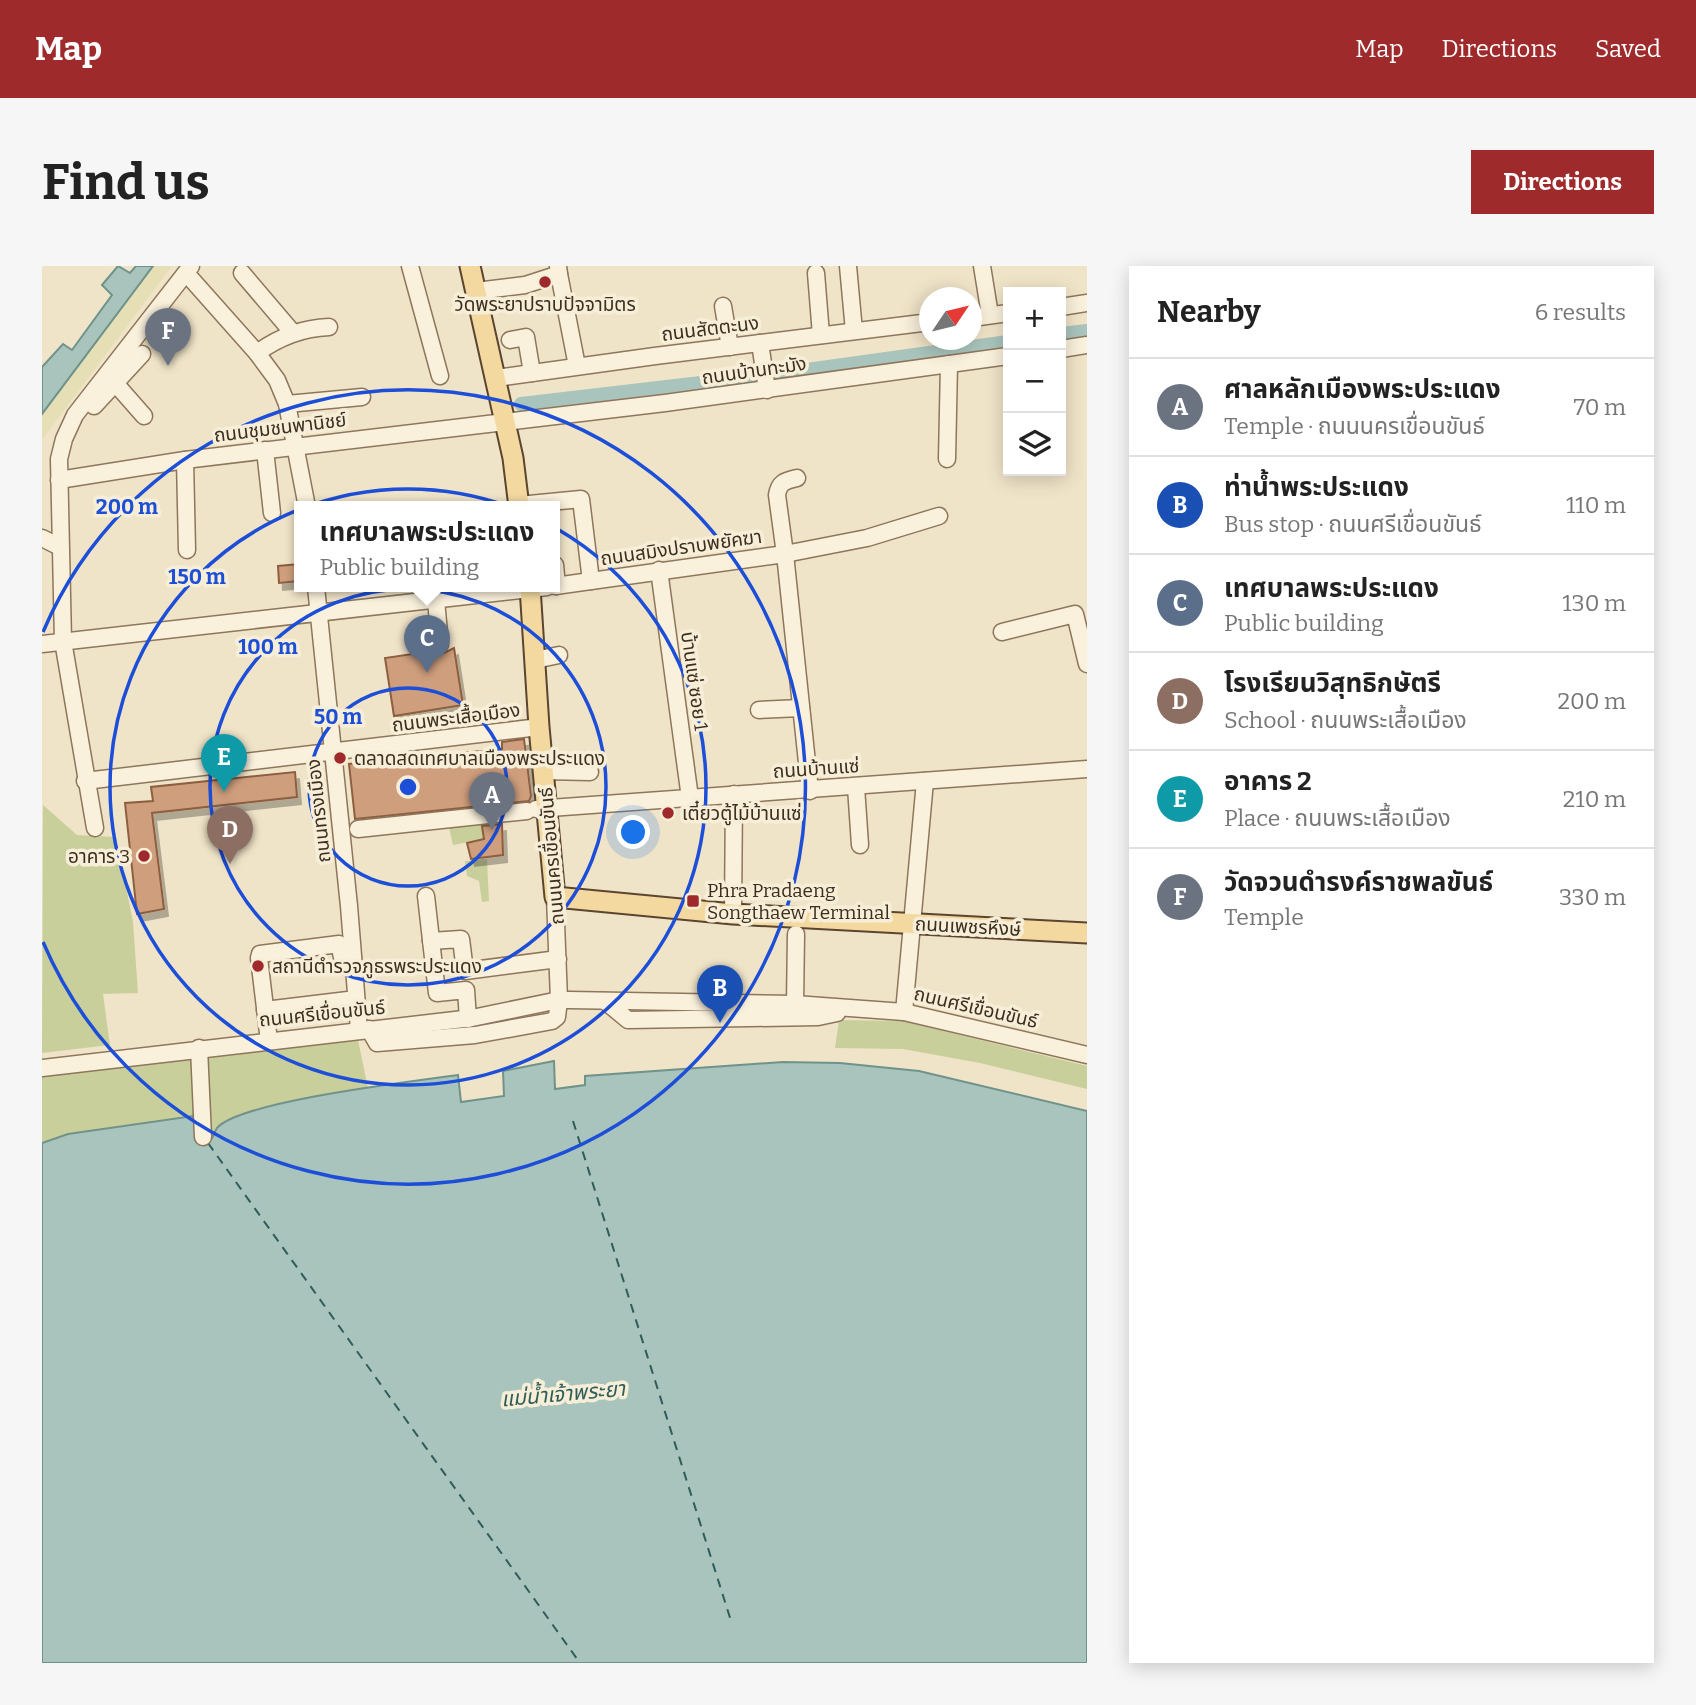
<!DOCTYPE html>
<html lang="en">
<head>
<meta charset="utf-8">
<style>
	:root { --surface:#fff; --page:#f6f6f6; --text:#222; --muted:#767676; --line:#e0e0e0; --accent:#9e2a2b }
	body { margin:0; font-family:Bitter,"Noto Sans Thai",serif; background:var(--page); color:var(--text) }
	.controls { position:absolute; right:21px; top:21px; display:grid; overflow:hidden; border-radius:0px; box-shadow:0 4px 18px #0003 }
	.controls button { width:63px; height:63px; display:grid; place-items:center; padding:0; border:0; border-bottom:2px solid var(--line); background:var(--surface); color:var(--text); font:35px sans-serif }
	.compass { position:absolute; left:877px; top:21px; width:63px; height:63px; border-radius:50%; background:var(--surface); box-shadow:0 4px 18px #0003; rotate:55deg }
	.you { position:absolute; left:592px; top:567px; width:24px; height:24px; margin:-18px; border:5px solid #fff; border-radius:50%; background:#1a73e8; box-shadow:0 0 0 10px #1a73e833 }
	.badge { display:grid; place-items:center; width:46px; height:46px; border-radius:50%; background:var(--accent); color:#fff; font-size:23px; font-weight:700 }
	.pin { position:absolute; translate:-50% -58px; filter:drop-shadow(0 2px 4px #0008) }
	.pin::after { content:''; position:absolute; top:37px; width:24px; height:21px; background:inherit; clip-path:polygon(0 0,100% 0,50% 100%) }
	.popup { position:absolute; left:252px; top:235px; width:266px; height:91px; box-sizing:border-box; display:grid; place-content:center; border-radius:0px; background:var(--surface); filter:drop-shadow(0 2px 5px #0005); font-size:23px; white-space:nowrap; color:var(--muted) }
	.popup b { font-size:26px; color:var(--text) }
	.popup::after { content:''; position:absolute; left:50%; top:100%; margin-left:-14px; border:14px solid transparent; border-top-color:var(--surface) }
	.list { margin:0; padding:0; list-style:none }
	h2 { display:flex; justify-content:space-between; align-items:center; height:91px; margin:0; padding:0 28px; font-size:30px }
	h2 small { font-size:23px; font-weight:400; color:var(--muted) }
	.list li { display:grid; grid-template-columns:46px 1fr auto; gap:21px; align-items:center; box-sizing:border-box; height:98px; padding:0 28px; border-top:2px solid var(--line) }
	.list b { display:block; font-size:26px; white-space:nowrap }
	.list p { margin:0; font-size:23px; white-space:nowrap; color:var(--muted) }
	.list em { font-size:23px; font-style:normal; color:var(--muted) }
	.icon { flex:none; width:38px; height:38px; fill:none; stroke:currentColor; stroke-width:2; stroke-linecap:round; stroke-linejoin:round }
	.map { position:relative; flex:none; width:1045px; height:1397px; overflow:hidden; border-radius:0px }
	header { display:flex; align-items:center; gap:42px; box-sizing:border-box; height:98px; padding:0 35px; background:var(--accent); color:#fff }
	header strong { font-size:33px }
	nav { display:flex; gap:38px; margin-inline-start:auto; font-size:24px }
	.intro { display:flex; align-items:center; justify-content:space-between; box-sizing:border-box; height:168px; padding:0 42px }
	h1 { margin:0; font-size:49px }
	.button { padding:18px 32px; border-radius:0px; background:var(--accent); color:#fff; font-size:24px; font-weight:700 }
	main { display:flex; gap:42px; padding:0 42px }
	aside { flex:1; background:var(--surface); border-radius:0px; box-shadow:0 4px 18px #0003 }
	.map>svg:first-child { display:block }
	.farmland { fill:#e6deb5 }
	.green { fill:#c9cf9b }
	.water { fill:#a9c4bc; stroke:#6f938a; stroke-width:2 }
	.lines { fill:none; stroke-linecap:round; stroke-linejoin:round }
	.canal { stroke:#a9c4bc; stroke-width:14 }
	.ferry { stroke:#2f5d5a; stroke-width:2; stroke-dasharray:9 7; stroke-linecap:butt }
	.building { fill:#cf9f7d; stroke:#8d5f41; stroke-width:2; filter:url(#shadow) }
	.minor-casing { stroke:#8d765c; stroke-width:19 }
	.major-casing { stroke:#5b4430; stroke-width:23 }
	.minor { stroke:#faf1dc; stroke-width:16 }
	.major { stroke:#f3d9a0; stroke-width:19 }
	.ring { fill:none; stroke:#1d4ed8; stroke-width:3.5 }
	.poi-dot { fill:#9e2a2b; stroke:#f7eed8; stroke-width:2.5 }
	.labels { text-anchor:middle; stroke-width:7; stroke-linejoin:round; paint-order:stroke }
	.poi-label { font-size:19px; fill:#3d2e20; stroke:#f7eed8; text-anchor:start }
	.street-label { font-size:19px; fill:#3d2e20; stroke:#f7eed8 }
	.water-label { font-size:21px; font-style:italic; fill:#2f5d5a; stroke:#f7eed8 }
	.centre { fill:#1d4ed8; stroke:#f7eed8; stroke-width:3.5 }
	.ring-label { font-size:21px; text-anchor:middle; font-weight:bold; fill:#1d4ed8; stroke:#f7eed8; stroke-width:7; stroke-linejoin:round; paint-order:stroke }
</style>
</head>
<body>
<header>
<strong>Map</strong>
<nav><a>Map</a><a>Directions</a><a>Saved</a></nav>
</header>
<div class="intro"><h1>Find us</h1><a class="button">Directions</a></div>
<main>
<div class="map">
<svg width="1045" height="1397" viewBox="0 0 1045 1397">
	<defs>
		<filter id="shadow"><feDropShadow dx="4" dy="7" stdDeviation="0" flood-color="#0004"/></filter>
	</defs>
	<rect width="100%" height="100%" fill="#f0e4c8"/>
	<polygon class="farmland" points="111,0 130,0 0,174 0,148"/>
	<g class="green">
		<polygon points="1,539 35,569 74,571 91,656 96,727 61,728 68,779 0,787"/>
		<polygon points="439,554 442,573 411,579 406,557"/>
		<polygon points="445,593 447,635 440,636 437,615 425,610 423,595"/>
		<polygon points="797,754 861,755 1045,800 1045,823 938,797 861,783 793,782"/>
		<path d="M 316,774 L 326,822 C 295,827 193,840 175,862 C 173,865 172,869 171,872 L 154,869 L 151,850 L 26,868 L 0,877 L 0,810 Z"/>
	</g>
	<g class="water">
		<polygon points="76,0 88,7 94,0 111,0 0,148 0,101 21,78 30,84 70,29 60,19"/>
		<path d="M 512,795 L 513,823 L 543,819 L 543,810 L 741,796 L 798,797 L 877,805 L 1045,845 L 1045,1397 L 0,1397 L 0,877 L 26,868 L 151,850 L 155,868 L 170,872 C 172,869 173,865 175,862 C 198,835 374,815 416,809 L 419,836 L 462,830 L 461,805 Z"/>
	</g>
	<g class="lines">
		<g class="canal">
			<polyline points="1019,68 1045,65"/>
			<polyline points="479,138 736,108 966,76"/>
		</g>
		<g class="ferry">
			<polyline points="531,855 690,1358"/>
			<polyline points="166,877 538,1397"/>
		</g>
	</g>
	<g class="building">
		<polygon points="257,298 257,315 237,317 236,300"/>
		<polygon points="412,382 421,439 352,450 343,392 391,385 400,388"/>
		<polygon points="482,473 489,530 487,535 313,553 307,498 460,483 460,476"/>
		<polygon points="253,506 255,531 110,547 122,643 95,648 83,537 111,535 109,521"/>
		<polygon points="460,558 461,589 429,593 425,577 442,573 440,560"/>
	</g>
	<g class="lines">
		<g class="minor-casing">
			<g id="minor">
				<polyline points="368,0 398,110"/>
				<polyline points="806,0 812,65"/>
				<polyline points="940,0 948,49"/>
				<polyline points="144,7 215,87 235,114 245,138 265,241"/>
				<polyline points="200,7 251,67"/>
				<polyline points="774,7 779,69"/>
				<polyline points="517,8 535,100"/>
				<polyline points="434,25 483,19 517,8 516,0"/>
				<polyline points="681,40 688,81"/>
				<polyline points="1019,41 1045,37"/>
				<polyline points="930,52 966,47"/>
				<polyline points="468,74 484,71 490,107"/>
				<polyline points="718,77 725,124"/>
				<polyline points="1019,83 1045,79"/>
				<path d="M 215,87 C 237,71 259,62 287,61"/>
				<polyline points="454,112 613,90 888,56"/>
				<polyline points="73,117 102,150"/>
				<polyline points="245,138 320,131"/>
				<polyline points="52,140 100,88"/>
				<polyline points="223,184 230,247"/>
				<polyline points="905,193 907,98"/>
				<polyline points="143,194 145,284"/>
				<path d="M 755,212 C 743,215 737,216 735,229 L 743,288 L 825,272 L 897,250"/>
				<polyline points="17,214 143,194 623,137 966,90"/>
				<polyline points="477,239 539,233 549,315"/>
				<polyline points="0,272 18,281"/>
				<polyline points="513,299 515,320"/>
				<polyline points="617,304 648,532"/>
				<polyline points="513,320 743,288 768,525"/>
				<polyline points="274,321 307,640 317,764"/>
				<polyline points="394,334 398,378"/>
				<polyline points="960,366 1033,348 1045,398"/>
				<polyline points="0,378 505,321"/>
				<polyline points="493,394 517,389"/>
				<polyline points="717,444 759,442"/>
				<polyline points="501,505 548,506"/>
				<polyline points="43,515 497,461"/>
				<polyline points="814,521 818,579"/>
				<polyline points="494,543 1045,503"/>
				<polyline points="53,562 21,375 17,193 22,173 33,149 149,0"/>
				<polyline points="316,563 485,545"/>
				<polyline points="384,630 395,727 424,724 426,753"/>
				<polyline points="691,648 692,528"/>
				<polyline points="389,675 419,673 423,705 516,693"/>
				<polyline points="563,735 586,754 776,751 795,747"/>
				<polyline points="753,738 754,668"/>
				<polyline points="223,744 306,734"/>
				<polyline points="862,746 883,515"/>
				<polyline points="327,763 335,777 433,769 510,755 515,751 517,734 513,631"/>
				<polyline points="227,775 217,692 218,688 297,678 302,700"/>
				<polyline points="157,782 161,871"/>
				<polyline points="0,802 430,752 517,734 528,734 753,738 862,746 1045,789"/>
			</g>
		</g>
		<g class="major-casing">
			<g id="major">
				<polyline points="428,0 471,192 477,241"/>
				<polyline points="488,321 497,461 513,631 691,648 1045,667"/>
			</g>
		</g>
		<use href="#minor" class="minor"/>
		<use href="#major" class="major"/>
	</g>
	<g class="ring">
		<circle cx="366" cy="521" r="99"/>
		<circle cx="366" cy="521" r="198"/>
		<circle cx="366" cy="521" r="298"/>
		<path d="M1 366A397 397 0 1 1 1 676"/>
	</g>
	<g class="poi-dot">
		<circle cx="503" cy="16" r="7"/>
		<circle cx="298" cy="492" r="7"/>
		<circle cx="626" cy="547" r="7"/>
		<circle cx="102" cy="590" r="7"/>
		<rect x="644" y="628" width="14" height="14" rx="3.5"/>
		<circle cx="216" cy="700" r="7"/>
	</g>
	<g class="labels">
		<g class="poi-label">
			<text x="503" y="45" text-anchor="middle">วัดพระยาปราบปัจจามิตร</text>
			<text x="312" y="499">ตลาดสดเทศบาลเมืองพระประแดง</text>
			<text x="640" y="554">เตี๋ยวตู้ไม้บ้านแซ่</text>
			<text x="88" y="597" text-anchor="end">อาคาร 3</text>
			<text x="665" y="631">Phra Pradaeng<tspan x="665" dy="22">Songthaew Terminal</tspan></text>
			<text x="230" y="707">สถานีตำรวจภูธรพระประแดง</text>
		</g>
		<g class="street-label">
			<text transform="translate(668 62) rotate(-7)" y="7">ถนนสัตตะนง</text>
			<text transform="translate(712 104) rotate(-8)" y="7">ถนนบ้านทะมัง</text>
			<text transform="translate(238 161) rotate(-7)" y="7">ถนนชุมชนพานิชย์</text>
			<text transform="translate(639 281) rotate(-8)" y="7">ถนนสมิงปราบพยัคฆา</text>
			<text transform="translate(653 415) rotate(82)" y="7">บ้านแซ่ ซอย 1</text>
			<text transform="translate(414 451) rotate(-7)" y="7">ถนนพระเสื้อเมือง</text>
			<text transform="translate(774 502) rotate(-4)" y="7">ถนนบ้านแซ่</text>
			<text transform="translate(276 545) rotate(-96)" y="7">ถนนทรงเมือง</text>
			<text transform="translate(509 590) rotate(-95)" y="7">ถนนนครเขื่อนขันธ์</text>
			<text transform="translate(926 660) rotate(3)" y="7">ถนนเพชรหึงษ์</text>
			<text transform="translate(934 741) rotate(13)" y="7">ถนนศรีเขื่อนขันธ์</text>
			<text transform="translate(280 747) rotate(-6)" y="7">ถนนศรีเขื่อนขันธ์</text>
		</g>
		<g class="water-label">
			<text transform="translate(521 1128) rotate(-5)" y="7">แม่น้ำเจ้าพระยา</text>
		</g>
	</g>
	<circle cx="366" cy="521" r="10" class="centre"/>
	<g class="ring-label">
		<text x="85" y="248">200 m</text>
		<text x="155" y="318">150 m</text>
		<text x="226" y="388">100 m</text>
		<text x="296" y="458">50 m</text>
	</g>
</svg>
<div class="controls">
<button>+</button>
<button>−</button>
<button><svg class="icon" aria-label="layers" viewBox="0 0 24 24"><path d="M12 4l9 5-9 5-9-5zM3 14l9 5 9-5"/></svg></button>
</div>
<svg class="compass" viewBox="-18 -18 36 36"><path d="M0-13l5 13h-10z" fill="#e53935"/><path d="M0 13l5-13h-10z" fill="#767676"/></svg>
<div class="you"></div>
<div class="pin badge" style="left:450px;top:564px;background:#6b7280">A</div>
<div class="pin badge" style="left:678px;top:757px;background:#1a4fb4">B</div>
<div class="pin badge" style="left:385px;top:407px;background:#5c6f8a">C</div>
<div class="popup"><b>เทศบาลพระประแดง</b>Public building</div>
<div class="pin badge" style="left:188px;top:598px;background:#8d6e63">D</div>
<div class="pin badge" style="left:182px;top:526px;background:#0f9aa8">E</div>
<div class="pin badge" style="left:126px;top:100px;background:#6b7280">F</div>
</div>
<aside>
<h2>Nearby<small>6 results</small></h2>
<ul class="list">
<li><span class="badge" style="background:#6b7280">A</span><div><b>ศาลหลักเมืองพระประแดง</b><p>Temple · ถนนนครเขื่อนขันธ์</p></div><em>70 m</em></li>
<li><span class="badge" style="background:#1a4fb4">B</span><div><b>ท่าน้ำพระประแดง</b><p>Bus stop · ถนนศรีเขื่อนขันธ์</p></div><em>110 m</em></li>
<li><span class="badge" style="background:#5c6f8a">C</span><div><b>เทศบาลพระประแดง</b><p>Public building</p></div><em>130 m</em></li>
<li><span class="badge" style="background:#8d6e63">D</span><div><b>โรงเรียนวิสุทธิกษัตรี</b><p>School · ถนนพระเสื้อเมือง</p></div><em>200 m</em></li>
<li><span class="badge" style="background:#0f9aa8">E</span><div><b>อาคาร 2</b><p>Place · ถนนพระเสื้อเมือง</p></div><em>210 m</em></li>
<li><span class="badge" style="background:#6b7280">F</span><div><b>วัดจวนดำรงค์ราชพลขันธ์</b><p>Temple</p></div><em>330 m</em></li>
</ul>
</aside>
</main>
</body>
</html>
